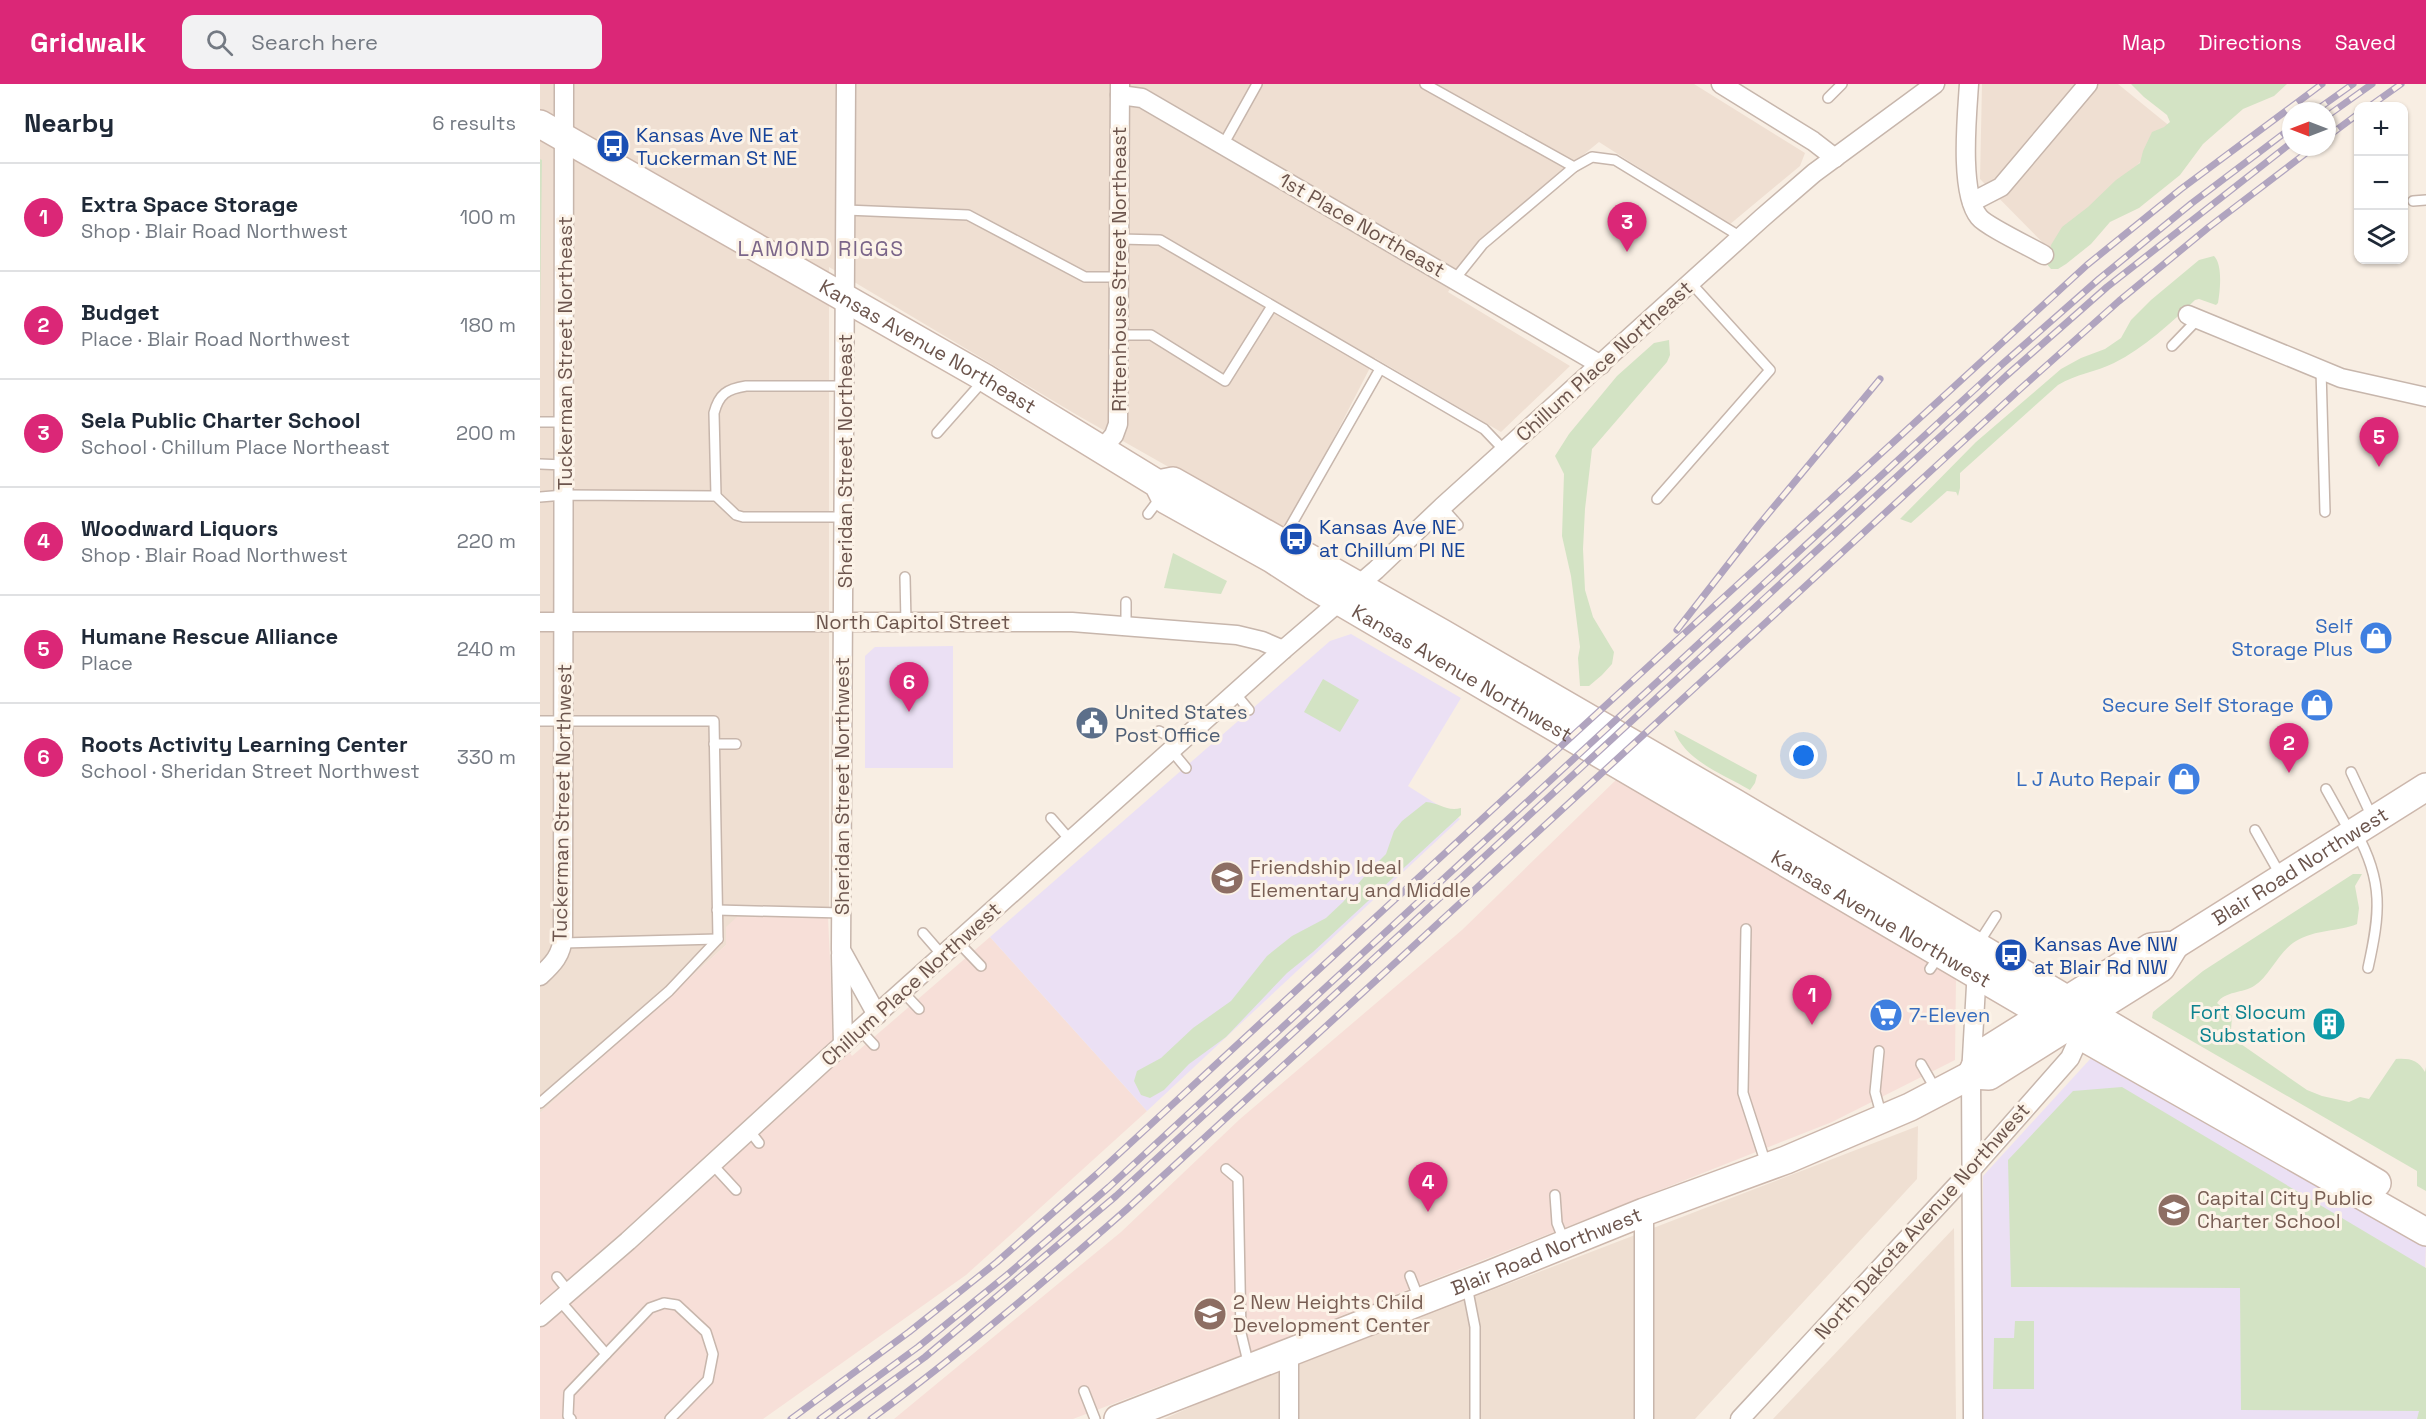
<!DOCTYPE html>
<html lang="en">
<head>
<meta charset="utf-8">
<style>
	:root { --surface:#fff; --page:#f2f2f3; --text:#1f2937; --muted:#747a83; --line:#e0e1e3; --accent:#db2777 }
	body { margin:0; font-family:"Space Grotesk",sans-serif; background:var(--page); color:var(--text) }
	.controls { position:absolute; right:18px; top:18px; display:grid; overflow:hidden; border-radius:12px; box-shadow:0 2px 4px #0004 }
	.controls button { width:54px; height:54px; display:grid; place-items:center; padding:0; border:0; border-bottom:2px solid var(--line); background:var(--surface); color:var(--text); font:30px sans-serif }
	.compass { position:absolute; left:1742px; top:18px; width:54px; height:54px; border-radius:50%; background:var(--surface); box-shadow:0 2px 4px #0004; rotate:270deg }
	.you { position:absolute; left:1264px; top:672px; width:21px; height:21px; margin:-15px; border:4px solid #fff; border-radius:50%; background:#1a73e8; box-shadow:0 0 0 9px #1a73e833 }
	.badge { display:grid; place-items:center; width:39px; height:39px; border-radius:50%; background:var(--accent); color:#fff; font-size:20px; font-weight:700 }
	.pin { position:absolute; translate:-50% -50px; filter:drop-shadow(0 2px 3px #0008) }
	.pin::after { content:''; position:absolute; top:32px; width:21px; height:18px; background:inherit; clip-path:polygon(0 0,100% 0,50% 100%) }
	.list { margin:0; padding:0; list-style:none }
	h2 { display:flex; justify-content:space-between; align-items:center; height:78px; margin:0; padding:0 24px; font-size:26px }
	h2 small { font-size:20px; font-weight:400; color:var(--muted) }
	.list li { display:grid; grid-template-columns:39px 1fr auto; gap:18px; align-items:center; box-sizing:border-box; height:108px; padding:0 24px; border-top:2px solid var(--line) }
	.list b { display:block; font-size:22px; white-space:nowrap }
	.list p { margin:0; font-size:20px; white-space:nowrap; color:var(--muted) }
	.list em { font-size:20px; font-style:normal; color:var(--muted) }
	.icon { flex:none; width:33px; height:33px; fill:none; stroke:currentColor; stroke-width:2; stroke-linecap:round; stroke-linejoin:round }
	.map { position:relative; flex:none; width:1886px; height:1335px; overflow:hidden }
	header { display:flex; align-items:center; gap:36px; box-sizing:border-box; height:84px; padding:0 30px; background:var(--accent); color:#fff }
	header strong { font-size:28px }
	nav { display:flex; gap:33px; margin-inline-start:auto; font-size:21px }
	.search { width:420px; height:54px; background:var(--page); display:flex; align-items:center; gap:15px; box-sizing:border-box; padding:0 21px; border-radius:12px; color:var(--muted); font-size:22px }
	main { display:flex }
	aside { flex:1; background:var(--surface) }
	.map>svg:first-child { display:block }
	.residential { fill:#efdfd2 }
	.commercial { fill:#f7dfd8 }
	.education { fill:#ebe0f4 }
	.green { fill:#d3e3c4 }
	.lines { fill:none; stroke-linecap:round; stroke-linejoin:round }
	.lane-casing { stroke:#c7b6ac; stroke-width:12 }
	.street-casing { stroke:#c7b6ac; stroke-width:21 }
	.secondary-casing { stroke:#ccb7ac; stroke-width:30 }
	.lane { stroke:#fff; stroke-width:9 }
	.street { stroke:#fff; stroke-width:18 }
	.secondary { stroke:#fff; stroke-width:27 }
	.rail-casing { stroke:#b0a4bf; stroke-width:7 }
	.rail { stroke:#fcf3e8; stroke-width:4.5; stroke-dasharray:14; stroke-linecap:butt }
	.labels { text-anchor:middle; stroke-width:6; stroke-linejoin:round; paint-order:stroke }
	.transit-label { font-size:20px; fill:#164399; stroke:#fcf3e8; text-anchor:start }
	.street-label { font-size:20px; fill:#6c554d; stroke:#fcf3e8 }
	.shop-label { font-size:20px; fill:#366cbe; stroke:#fcf3e8; text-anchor:end }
	.service-label { font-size:20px; fill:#4e5e75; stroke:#fcf3e8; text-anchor:start }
	.education-label { font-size:20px; fill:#785e54; stroke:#fcf3e8; text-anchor:start }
	.culture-label { font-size:20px; fill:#0d838f; stroke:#fcf3e8; text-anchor:end }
	.neighbourhood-label { font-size:21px; letter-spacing:1.5px; fill:#7a6589; stroke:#fcf3e8 }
</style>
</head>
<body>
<header>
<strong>Gridwalk</strong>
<div class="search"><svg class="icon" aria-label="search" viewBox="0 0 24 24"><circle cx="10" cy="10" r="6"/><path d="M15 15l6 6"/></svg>Search here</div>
<nav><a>Map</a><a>Directions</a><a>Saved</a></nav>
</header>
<main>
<aside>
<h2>Nearby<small>6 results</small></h2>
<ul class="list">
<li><span class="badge">1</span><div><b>Extra Space Storage</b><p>Shop · Blair Road Northwest</p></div><em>100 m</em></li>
<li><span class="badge">2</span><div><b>Budget</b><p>Place · Blair Road Northwest</p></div><em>180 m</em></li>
<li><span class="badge">3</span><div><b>Sela Public Charter School</b><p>School · Chillum Place Northeast</p></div><em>200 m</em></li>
<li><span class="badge">4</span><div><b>Woodward Liquors</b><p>Shop · Blair Road Northwest</p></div><em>220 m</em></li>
<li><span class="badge">5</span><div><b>Humane Rescue Alliance</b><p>Place</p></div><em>240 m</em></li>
<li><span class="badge">6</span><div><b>Roots Activity Learning Center</b><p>School · Sheridan Street Northwest</p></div><em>330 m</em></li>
</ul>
</aside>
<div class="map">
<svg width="1886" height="1335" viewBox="0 0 1886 1335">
	<rect width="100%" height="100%" fill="#f8eee3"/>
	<g class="residential">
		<polygon points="0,0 1154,0 1265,69 1260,82 1189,141 1059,58 949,148 908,208 1030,282 961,348 835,274 745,449 537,331 289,183 289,832 186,843 186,861 0,1029"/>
		<polygon points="1442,0 1578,0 1632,44 1514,170 1440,95"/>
		<polygon points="1378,1042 1377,1095 1155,1335 624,1335 664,1317"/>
		<polygon points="1414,1144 1416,1335 1233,1335"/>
	</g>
	<g class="commercial">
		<polygon points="1079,693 1416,892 1415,976 1292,1038 725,1262 533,1335 354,1335 581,1148 700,1035 922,846"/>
		<polygon points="288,832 293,945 312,972 450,853 607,1027 426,1191 223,1335 0,1335 0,1029 186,861 186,843 197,833"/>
	</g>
	<g class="education">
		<polygon points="811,550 921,614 868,702 920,735 607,1027 450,853 790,557"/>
		<polygon points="413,562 413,684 325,684 325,572 335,563"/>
		<polygon points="1552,973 1886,1160 1880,1335 1442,1335 1443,1092"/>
	</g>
	<g class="green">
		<polygon points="1591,0 1747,0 1734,12 1703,25 1663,60 1640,91 1599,124 1570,138 1551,160 1526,180 1518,185 1511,185 1506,179 1511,161 1522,143 1548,123 1576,96 1600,79 1603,67 1612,48 1624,43 1630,38 1627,31 1604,13"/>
		<polygon points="0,75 2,76 0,239"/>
		<path d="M 1674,172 C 1683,181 1680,207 1678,219 L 1676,221 L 1659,215 L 1655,216 C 1631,239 1604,264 1574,279 C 1556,288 1536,290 1518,301 L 1420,389 L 1420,404 L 1418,412 L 1416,408 L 1407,407 L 1371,439 L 1360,435 L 1436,358 L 1521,285 L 1541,274 L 1565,265 L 1581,254 L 1591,236 L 1611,216 L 1659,176 Z"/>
		<polygon points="1129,256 1130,271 1127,278 1052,365 1045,425 1043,465 1045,506 1053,533 1074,568 1072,580 1062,591 1049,602 1040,602 1038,574 1040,563 1031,492 1022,452 1024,390 1015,372 1029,350 1077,292 1114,259"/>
		<polygon points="633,469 687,497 681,510 624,504"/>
		<polygon points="783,595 819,616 800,648 764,628"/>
		<path d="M 1134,646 L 1217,691 L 1215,699 L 1210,706 C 1183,690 1145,677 1134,646 Z"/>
		<path d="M 886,718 C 900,719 907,728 921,724 L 921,731 L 773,868 L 747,889 L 686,953 L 649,980 L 624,1006 L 610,1014 L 601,1011 L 594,997 L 597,987 L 621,974 L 653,944 L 691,917 L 727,872 L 752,852 L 786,834 L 803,818 L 828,788 L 846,770 L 854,747 L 862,737 Z"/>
		<path d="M 1813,790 L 1822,790 L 1815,802 L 1819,824 L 1817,840 C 1798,848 1776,845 1756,857 C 1738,868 1730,892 1714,902 C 1703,909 1685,907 1677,919 L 1692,932 L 1691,946 L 1698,958 L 1767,1006 L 1782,1012 L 1809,1018 L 1820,1013 L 1829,1015 L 1856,975 C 1870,974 1878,976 1885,988 L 1886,983 L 1886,1107 L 1877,1102 L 1877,1087 L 1612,934 L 1613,928 L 1663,887 Z"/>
		<polygon points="1582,1003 1886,1184 1886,1335 1877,1335 1879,1327 1701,1326 1700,1204 1471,1203 1468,1076 1533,1007"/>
		<polygon points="1475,1237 1494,1237 1494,1305 1453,1305 1454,1254 1474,1254"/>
	</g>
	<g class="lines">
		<g class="lane-casing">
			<g id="lane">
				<polyline points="885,0 1034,83"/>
				<polyline points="1288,14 1302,0"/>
				<polyline points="683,61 717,0"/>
				<polyline points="1873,117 1886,116"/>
				<polyline points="306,126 428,131 545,193 580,193"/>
				<polyline points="580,155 620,156 944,345 965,367"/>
				<polyline points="915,195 943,160 1034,83 1052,73 1075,76 1201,153"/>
				<polyline points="580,251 611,251 685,297 732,222"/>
				<polyline points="1632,262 1658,235"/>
				<polyline points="1781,286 1785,428"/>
				<polyline points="0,338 24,338"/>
				<polyline points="397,349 443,297"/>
				<polyline points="0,380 24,381"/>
				<path d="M 176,412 L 174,329 C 179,310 187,305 206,302 L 305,302"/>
				<polyline points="0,413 24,411 176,412 196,431 203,433 304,433"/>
				<polyline points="1117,415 1230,286 1151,199"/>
				<polyline points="902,423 918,441"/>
				<polyline points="608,430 621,413"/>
				<polyline points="742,457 840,285"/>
				<polyline points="365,493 366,538"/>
				<polyline points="586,518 586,541"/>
				<polyline points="695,609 709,626"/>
				<polyline points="0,637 174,637 178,855 129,907 0,1019"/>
				<polyline points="619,647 641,659"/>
				<polyline points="174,660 196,660"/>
				<polyline points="632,667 646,684"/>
				<polyline points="1811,688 1832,733"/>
				<polyline points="1786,705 1810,748"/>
				<polyline points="511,734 531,757"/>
				<polyline points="1715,746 1741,792"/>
				<path d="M 1816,748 C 1844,798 1840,830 1828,884"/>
				<polyline points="177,826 302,829"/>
				<polyline points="1206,845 1203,1009 1226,1080"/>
				<polyline points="383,849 403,872"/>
				<polyline points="418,858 441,882"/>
				<polyline points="23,859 178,855"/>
				<polyline points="1438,860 1456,832"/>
				<polyline points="1390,885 1399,872"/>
				<polyline points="363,908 379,925"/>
				<polyline points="320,946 334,961"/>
				<polyline points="1339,967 1335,1008 1342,1033"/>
				<polyline points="1381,980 1396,1006"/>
				<polyline points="209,1046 219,1059"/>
				<polyline points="172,1080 196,1106"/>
				<polyline points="686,1085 698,1095 701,1249 709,1282"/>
				<polyline points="1015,1111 1017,1139 1025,1159"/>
				<polyline points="870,1192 879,1215"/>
				<polyline points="17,1193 29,1208"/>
				<polyline points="927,1202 935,1243 935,1335"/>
				<polyline points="20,1217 66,1270"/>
				<polyline points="544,1307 555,1335"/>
				<polyline points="31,1335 28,1332 29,1309 110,1224 124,1219 137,1221 166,1248 173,1270 168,1296 130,1335"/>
			</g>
		</g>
		<g class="street-casing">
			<g id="street">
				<polyline points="306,0 301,866 337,931"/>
				<polyline points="1181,0 1273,57 1295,74"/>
				<path d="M 1429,0 C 1427,31 1419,109 1439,133 C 1446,142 1492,164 1504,171"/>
				<polyline points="580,11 602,14 1061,281"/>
				<polyline points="1432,118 1461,103 1548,0"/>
				<polyline points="1648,231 1801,294 1886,313"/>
				<polyline points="563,364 574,351 578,340 580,0"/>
				<polyline points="0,538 532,538 697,551 722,557 743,566"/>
				<polyline points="301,871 303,961"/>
				<path d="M 0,892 C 13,880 22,871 23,852 L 24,0"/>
				<polyline points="1104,1128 1104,1335"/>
				<polyline points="0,1233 88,1157 290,972 743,566 836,486 902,423 1222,134 1274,89 1395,0"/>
				<polyline points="749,1269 749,1335"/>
				<polyline points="1200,1335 1433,1084 1530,974 1544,943"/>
				<polyline points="1433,1335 1431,991 1437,884"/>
			</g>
		</g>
		<g class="secondary-casing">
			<g id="secondary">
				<path id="s1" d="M 0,40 L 445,294 L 618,400 L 626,416 L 732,475 L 772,501 L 1541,952 L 1886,1148"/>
				<polyline points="618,400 633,397 902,549 1195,719 1837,1099"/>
				<path id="s2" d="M 1431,991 L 1441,970 L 1611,863 L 1635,861 L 1886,703"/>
				<path id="s3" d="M 578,1335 L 951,1190 L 1104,1128 L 1246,1076 L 1370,1023 L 1431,991 L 1449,992 L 1621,884 L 1635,861"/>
			</g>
		</g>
		<use href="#lane" class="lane"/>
		<use href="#street" class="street"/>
		<use href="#secondary" class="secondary"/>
		<g class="rail-casing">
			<g id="rail">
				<polyline points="1830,22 1861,0"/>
				<polyline points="1775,27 1813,0"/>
				<polyline points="1787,32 1832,0"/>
				<polyline points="1787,53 1818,30"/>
				<polyline points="1137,546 1218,442 1340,295"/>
				<polyline points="251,1335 369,1248 457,1178 557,1090 1018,665 1547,181 1641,105 1782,0"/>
				<polyline points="280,1335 378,1263 467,1191 569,1103 1459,283 1559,195 1652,119 1751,44"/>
				<polyline points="300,1335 385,1273 576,1112 1466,292 1567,203 1751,59"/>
				<path d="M 331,1335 C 420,1270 504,1198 587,1125 L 1479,306 L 1579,217 L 1669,143 L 1774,63"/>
			</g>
		</g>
		<use href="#rail" class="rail"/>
	</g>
	<defs>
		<g id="bus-disc" transform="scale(1.725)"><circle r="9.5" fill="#1a4fb4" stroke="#fcf3e8"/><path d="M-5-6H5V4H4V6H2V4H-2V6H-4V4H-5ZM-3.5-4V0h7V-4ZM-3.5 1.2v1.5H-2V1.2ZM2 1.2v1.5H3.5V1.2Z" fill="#fff"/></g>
		<g id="shop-disc" transform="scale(1.725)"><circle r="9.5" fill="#3f7fe0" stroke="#fcf3e8"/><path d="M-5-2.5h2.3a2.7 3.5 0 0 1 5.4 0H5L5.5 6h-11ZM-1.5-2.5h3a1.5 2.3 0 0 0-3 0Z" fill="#fff"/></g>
		<g id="civic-disc" transform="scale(1.725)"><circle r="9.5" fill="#5c6f8a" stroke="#fcf3e8"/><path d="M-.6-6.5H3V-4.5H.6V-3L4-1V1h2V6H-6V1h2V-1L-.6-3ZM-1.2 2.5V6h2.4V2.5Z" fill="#fff"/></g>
		<g id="school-disc" transform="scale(1.725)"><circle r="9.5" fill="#8d6e63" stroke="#fcf3e8"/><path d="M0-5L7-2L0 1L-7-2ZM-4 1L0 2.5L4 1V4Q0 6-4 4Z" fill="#fff"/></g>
		<g id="supermarket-disc" transform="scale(1.725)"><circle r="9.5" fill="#3f7fe0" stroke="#fcf3e8"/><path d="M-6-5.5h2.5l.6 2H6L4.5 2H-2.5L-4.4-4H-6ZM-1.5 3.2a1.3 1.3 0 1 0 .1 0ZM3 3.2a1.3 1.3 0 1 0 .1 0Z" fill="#fff"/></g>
		<g id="building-disc" transform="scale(1.725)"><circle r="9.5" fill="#0f9aa8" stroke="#fcf3e8"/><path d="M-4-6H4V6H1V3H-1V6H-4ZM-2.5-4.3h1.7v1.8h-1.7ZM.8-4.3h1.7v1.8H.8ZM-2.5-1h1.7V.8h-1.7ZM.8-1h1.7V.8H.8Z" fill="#fff"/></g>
	</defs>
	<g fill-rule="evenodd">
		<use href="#bus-disc" x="73" y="62"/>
		<use href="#bus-disc" x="756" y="455"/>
		<use href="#shop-disc" x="1836" y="554"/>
		<use href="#shop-disc" x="1777" y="621"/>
		<use href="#civic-disc" x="552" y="639"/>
		<use href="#shop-disc" x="1644" y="695"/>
		<use href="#school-disc" x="687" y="794"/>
		<use href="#bus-disc" x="1471" y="871"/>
		<use href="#supermarket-disc" x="1346" y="931"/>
		<use href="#building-disc" x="1789" y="940"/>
		<use href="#school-disc" x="1634" y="1126"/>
		<use href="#school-disc" x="670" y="1230"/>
	</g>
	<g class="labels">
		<g class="transit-label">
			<text x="96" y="58">Kansas Ave NE at<tspan x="96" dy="23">Tuckerman St NE</tspan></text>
			<text x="779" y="450">Kansas Ave NE<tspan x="779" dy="23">at Chillum Pl NE</tspan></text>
			<text x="1494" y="867">Kansas Ave NW<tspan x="1494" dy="23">at Blair Rd NW</tspan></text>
		</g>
		<g class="street-label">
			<text transform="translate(822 141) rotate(30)" y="7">1st Place Northeast</text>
			<text transform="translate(579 185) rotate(-90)" y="7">Rittenhouse Street Northeast</text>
			<text dy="7" stroke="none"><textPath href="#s1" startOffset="447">Kansas Avenue Northeast</textPath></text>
			<text transform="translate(25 269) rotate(-90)" y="7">Tuckerman Street Northeast</text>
			<text transform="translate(1064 277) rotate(-42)" y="7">Chillum Place Northeast</text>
			<text transform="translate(305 377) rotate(-90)" y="7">Sheridan Street Northeast</text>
			<text x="373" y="545">North Capitol Street</text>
			<text dy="7" stroke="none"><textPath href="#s1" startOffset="1076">Kansas Avenue Northwest</textPath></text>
			<text transform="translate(302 702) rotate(-90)" y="7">Sheridan Street Northwest</text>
			<text transform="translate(22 719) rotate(-89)" y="7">Tuckerman Street Northwest</text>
			<text dy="7" stroke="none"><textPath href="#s2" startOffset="396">Blair Road Northwest</textPath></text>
			<text dy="7" stroke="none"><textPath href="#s1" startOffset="1562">Kansas Avenue Northwest</textPath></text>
			<text transform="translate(371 900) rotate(-42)" y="7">Chillum Place Northwest</text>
			<text transform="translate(1382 1137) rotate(-48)" y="7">North Dakota Avenue Northwest</text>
			<text dy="7" stroke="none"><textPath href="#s3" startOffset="460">Blair Road Northwest</textPath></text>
		</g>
		<g class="shop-label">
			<text x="1813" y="549">Self<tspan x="1813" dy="23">Storage Plus</tspan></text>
			<text x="1754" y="628">Secure Self Storage</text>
			<text x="1621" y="702">L J Auto Repair</text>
			<text x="1369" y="938" text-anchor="start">7-Eleven</text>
		</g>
		<g class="service-label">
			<text x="575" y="635">United States<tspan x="575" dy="23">Post Office</tspan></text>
		</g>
		<g class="education-label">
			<text x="710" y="790">Friendship Ideal<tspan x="710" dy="23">Elementary and Middle</tspan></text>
			<text x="1657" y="1121">Capital City Public<tspan x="1657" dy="23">Charter School</tspan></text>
			<text x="693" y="1225">2 New Heights Child<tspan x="693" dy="23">Development Center</tspan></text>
		</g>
		<g class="culture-label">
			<text x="1766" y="935">Fort Slocum<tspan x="1766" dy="23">Substation</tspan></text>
		</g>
		<g class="neighbourhood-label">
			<text x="281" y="172">LAMOND RIGGS</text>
		</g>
	</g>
</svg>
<div class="controls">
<button>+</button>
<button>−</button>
<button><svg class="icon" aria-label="layers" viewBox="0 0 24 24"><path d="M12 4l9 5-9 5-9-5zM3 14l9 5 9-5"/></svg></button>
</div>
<svg class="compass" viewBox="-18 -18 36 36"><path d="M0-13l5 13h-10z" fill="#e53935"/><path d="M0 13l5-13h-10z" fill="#747a83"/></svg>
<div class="you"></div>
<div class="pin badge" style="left:1272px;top:941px">1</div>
<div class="pin badge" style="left:1749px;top:689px">2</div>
<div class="pin badge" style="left:1087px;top:168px">3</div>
<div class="pin badge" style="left:888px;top:1128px">4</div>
<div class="pin badge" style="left:1839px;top:383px">5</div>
<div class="pin badge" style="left:369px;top:628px">6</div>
</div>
</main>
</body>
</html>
